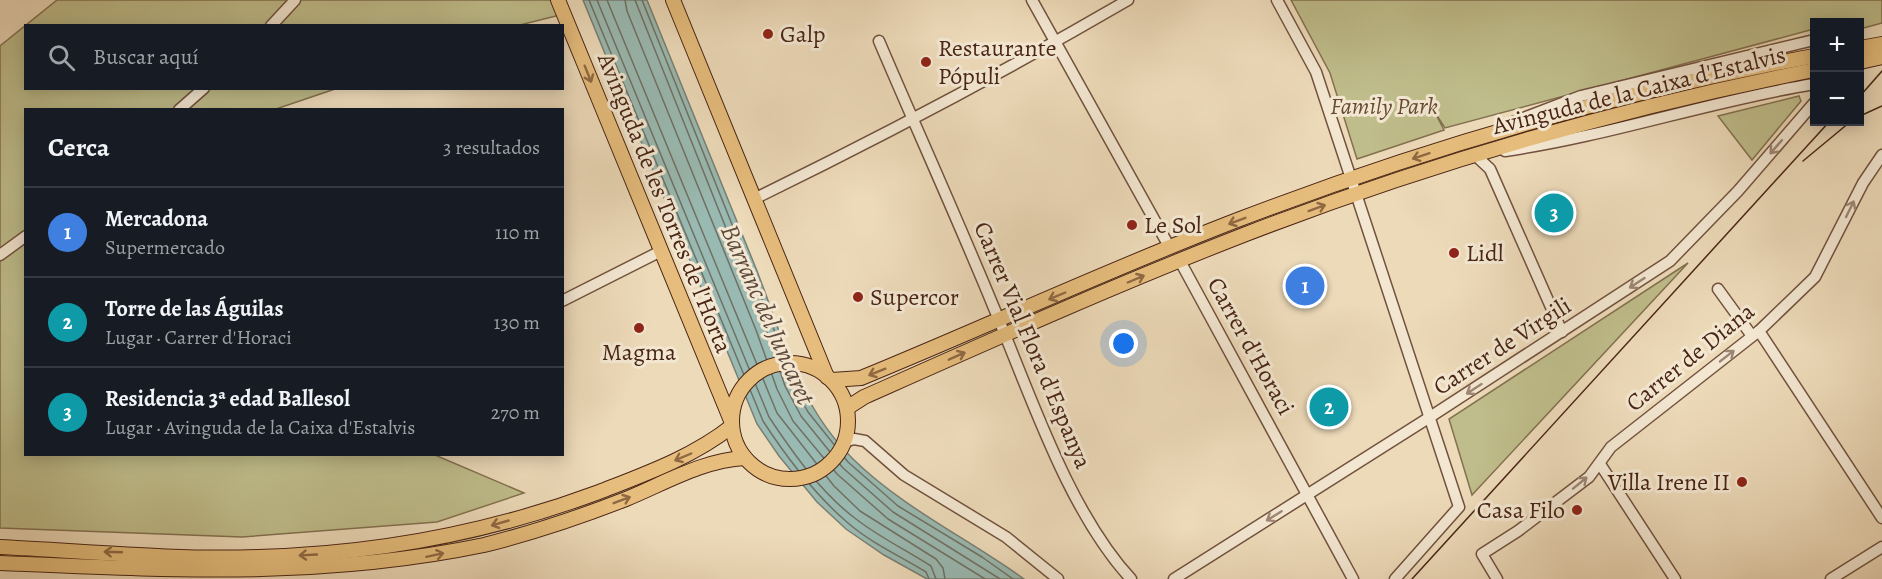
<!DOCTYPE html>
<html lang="es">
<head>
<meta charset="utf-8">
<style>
	:root { --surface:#171b24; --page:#20242c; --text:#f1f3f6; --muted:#9ea1a6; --line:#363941; --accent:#0f766e }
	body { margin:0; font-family:Alegreya,serif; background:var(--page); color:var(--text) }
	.controls { position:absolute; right:18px; top:18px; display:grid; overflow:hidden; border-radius:0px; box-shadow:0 3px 15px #0003 }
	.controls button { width:54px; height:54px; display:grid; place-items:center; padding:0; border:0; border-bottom:2px solid var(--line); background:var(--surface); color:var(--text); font:30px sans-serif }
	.you { position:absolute; left:1124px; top:344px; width:21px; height:21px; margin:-15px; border:4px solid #fff; border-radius:50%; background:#1a73e8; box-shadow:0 0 0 9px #1a73e833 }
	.badge { display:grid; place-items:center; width:39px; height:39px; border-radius:50%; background:var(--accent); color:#fff; font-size:20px; font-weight:700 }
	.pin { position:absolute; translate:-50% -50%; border:3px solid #fff; box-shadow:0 2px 6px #0006 }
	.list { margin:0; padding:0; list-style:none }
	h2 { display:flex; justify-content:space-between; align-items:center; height:78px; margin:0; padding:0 24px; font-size:26px }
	h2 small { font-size:20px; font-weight:400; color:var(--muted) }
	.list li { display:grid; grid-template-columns:39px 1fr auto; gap:18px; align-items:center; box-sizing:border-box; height:90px; padding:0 24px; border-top:2px solid var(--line) }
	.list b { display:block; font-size:22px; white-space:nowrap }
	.list p { margin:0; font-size:20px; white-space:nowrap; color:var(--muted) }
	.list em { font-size:20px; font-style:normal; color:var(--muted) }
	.icon { flex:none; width:33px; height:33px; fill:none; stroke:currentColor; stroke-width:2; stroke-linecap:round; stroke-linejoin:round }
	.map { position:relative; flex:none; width:1882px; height:579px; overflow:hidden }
	.search { position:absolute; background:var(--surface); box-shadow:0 3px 15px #0003; left:24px; top:24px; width:540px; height:66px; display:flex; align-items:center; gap:15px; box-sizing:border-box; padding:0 21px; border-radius:0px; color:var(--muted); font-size:22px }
	.panel { position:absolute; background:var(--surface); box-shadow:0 3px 15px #0003; left:24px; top:108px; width:540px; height:348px; border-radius:0px }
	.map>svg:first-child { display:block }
	.green { fill:#bfbd8b; stroke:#847150; stroke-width:1.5 }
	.water { fill:#99bab2; stroke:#797e73; stroke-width:1.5 }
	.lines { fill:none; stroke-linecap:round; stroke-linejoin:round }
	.shore { stroke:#717064; stroke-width:1.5 }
	.minor-casing { stroke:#72523e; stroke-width:13 }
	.major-casing { stroke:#492515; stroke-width:16 }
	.minor { stroke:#f3e7d2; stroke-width:10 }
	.major { stroke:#e6bd7c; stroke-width:14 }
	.tram { stroke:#492515; stroke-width:1.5 }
	.oneway { stroke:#906943 }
	.oneway2 { stroke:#9e8674 }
	.poi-dot { fill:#8f2418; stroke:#f3e7d2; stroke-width:2 }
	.labels { text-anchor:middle; stroke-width:6; stroke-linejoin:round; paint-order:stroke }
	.poi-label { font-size:24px; fill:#492515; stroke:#f3e7d2; text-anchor:start }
	.street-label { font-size:24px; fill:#492515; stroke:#f3e7d2 }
	.park-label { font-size:24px; font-style:italic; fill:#664b32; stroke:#f3e7d2 }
	.water-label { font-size:26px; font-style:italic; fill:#5d4a3c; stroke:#f3e7d2 }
</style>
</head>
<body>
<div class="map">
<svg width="1882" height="579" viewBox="0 0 1882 579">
	<rect width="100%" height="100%" fill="#eddab9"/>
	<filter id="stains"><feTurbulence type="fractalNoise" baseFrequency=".00333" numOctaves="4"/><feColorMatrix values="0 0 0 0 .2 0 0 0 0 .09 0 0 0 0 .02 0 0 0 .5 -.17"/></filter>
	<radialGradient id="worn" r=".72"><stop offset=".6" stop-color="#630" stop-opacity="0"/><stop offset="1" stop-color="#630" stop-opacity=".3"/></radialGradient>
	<g class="green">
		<polygon points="57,0 558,0 564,14 516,26 26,26 26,88 335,89 276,109 26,110 26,454 435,455 524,493 437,522 242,537 0,528 0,46"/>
		<polygon points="1291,0 1882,0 1882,23 1860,29 1860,22 1814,22 1814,29 1445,128 1434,111 1444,130 1357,159 1330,73"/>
		<polygon points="1799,96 1801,101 1752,160 1718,116"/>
		<polygon points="1688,263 1472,495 1449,419"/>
	</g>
	<path class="water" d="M 583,0 L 647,0 C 683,89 719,177 755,266 C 783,336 797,404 853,459 C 903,508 967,538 1024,579 L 927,579 L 884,555 L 846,529 L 817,502 L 779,456 L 757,424 Z"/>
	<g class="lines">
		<g class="shore">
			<path d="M 589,0 L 763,421 C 787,458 814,494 848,523 C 871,543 900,556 926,572 L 929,579"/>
			<path d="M 597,0 L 769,417 C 793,453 821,493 856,519 C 879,537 906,550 931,566 L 936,579"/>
			<polyline points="607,0 777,413 834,486 860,511 936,559 943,568 945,579"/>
			<polyline points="625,0 627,11 756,330 777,389 793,421 837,474 888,519 985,579"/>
			<polyline points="635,0 765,326 785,386 801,416 843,468 893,512 1000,579"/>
			<polyline points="642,0 772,324 792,383 808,412 848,462 898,506 982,557 1013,579"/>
		</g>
		<g class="minor-casing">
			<g id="minor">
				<polyline points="1032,0 1170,248"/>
				<polyline points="1277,0 1316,72 1459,507 1395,579"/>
				<polyline points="271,26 295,0"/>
				<path d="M 879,41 C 917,130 957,218 994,308 C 1030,393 1068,511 1131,579"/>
				<polyline points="179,110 204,88"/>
				<polyline points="1500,127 1581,96 1814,40"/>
				<path d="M 1505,151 C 1609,136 1710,101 1814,84"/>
				<polyline points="1475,155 1490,169 1562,332"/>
				<path d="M 754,199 C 881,137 1006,71 1128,0"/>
				<polyline points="0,255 26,236"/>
				<polyline points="1180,261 1353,579"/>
				<polyline points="1718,289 1752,336"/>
				<polyline points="562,301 661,251"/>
				<polyline points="1759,331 1882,518"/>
				<polyline points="844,442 854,439 865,441 904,475 1006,537 1058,579"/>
				<polyline points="1600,464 1675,579"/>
				<polyline points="1174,579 1430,417 1670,261 1738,191 1814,103"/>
				<polyline points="1497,579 1482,554 1518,531 1589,477 1611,447 1759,331 1815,277 1863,183 1882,155"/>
				<polyline points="1831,579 1882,547"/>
			</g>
		</g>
		<g class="major-casing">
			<g id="major">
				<polyline points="558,0 732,423"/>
				<polyline points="673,0 827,377"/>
				<polyline points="1860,48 1882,44"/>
				<polyline points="1860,62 1882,57"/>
				<circle cx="790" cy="421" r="58"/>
				<path d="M 832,380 L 861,378 C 988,326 1112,268 1240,219 C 1426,148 1619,92 1814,56"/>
				<path d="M 847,408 L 864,397 C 990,341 1117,284 1246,234 C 1430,163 1621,108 1814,70"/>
				<path d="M 0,547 C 84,551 174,560 258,557 C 375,554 489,533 599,492 C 645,474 693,457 732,426"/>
				<path d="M 0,563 C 165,570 321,579 484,545 C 532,533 580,517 626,499 C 665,483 703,460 745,458"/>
			</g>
		</g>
		<use href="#minor" class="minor"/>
		<use href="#major" class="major"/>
		<g class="tram">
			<polyline points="1860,96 1882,71"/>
			<polyline points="1860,116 1882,106"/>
			<polyline points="1803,161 1850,122"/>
			<polyline points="1412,579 1829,122"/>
		</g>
	</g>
	<defs><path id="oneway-shaft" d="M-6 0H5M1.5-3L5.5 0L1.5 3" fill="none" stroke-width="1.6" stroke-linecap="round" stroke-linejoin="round" transform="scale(1.5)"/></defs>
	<g class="oneway">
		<use href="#oneway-shaft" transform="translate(588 74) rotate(68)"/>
		<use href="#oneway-shaft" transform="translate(1421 156) rotate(162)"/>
		<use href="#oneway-shaft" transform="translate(1317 208) rotate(-20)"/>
		<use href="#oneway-shaft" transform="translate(1237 221) rotate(159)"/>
		<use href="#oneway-shaft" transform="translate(1136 279) rotate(-23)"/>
		<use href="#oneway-shaft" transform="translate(1057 296) rotate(157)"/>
		<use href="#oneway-shaft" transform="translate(957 356) rotate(-24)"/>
		<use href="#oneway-shaft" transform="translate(877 372) rotate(158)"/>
		<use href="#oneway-shaft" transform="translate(683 457) rotate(157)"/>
		<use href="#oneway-shaft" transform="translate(622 500) rotate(-21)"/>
		<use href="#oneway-shaft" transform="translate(500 523) rotate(164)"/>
		<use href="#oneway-shaft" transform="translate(113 552) rotate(-178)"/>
		<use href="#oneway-shaft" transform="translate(308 555) rotate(177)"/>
		<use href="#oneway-shaft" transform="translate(435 555) rotate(-12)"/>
	</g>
	<g class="oneway2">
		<use href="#oneway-shaft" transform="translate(1776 147) rotate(131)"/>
		<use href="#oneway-shaft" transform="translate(1850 209) rotate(-64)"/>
		<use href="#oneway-shaft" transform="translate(1637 283) rotate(147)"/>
		<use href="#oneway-shaft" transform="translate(1727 356) rotate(-38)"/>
		<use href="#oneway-shaft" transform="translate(1474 389) rotate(147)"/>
		<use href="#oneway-shaft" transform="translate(1580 483) rotate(-39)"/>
		<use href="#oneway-shaft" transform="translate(1274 516) rotate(148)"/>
	</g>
	<g class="poi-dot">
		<circle cx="768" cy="34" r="6"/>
		<circle cx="926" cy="62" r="6"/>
		<circle cx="1132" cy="225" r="6"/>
		<circle cx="1454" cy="253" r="6"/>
		<circle cx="858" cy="297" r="6"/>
		<circle cx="639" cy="328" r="6"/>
		<circle cx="1742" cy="482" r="6"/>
		<circle cx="1577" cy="510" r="6"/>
	</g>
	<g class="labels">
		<g class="poi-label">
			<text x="780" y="42">Galp</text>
			<text x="938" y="56">Restaurante<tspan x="938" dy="28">Pópuli</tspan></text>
			<text x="1144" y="233">Le Sol</text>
			<text x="1466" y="261">Lidl</text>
			<text x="870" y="305">Supercor</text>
			<text x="639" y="360" text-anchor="middle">Magma</text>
			<text x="1730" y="490" text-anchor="end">Villa Irene II</text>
			<text x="1565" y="518" text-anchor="end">Casa Filo</text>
		</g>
		<g class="street-label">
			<text transform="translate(1639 90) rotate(-14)" y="8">Avinguda de la Caixa d'Estalvis</text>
			<text transform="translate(665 203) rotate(68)" y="8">Avinguda de les Torres de l'Horta</text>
			<text transform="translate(1033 345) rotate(67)" y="8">Carrer Vial Flora d'Espanya</text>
			<text transform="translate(1251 346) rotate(61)" y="8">Carrer d'Horaci</text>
			<text transform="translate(1502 346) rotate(-33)" y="8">Carrer de Virgili</text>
			<text transform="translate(1690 357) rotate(-39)" y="8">Carrer de Diana</text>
		</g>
		<g class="park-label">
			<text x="1384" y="114">Family Park</text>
		</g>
		<g class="water-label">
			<text transform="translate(768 314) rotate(66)" y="9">Barranc del Juncaret</text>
		</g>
	</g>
	<rect width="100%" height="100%" filter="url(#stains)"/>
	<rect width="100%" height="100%" fill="url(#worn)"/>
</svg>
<div class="controls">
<button>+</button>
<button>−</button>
</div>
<div class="you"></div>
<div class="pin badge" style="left:1305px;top:286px;background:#3f7fe0">1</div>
<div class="pin badge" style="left:1329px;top:407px;background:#0f9aa8">2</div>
<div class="pin badge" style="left:1554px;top:213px;background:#0f9aa8">3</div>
<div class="search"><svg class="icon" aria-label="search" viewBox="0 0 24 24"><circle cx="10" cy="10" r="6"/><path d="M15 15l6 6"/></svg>Buscar aquí</div>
<section class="panel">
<h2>Cerca<small>3 resultados</small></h2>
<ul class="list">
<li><span class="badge" style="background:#3f7fe0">1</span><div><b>Mercadona</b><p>Supermercado</p></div><em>110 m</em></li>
<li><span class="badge" style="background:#0f9aa8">2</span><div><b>Torre de las Águilas</b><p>Lugar · Carrer d'Horaci</p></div><em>130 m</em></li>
<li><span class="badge" style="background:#0f9aa8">3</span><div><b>Residencia 3ª edad Ballesol</b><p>Lugar · Avinguda de la Caixa d'Estalvis</p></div><em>270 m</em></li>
</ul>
</section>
</div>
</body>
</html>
